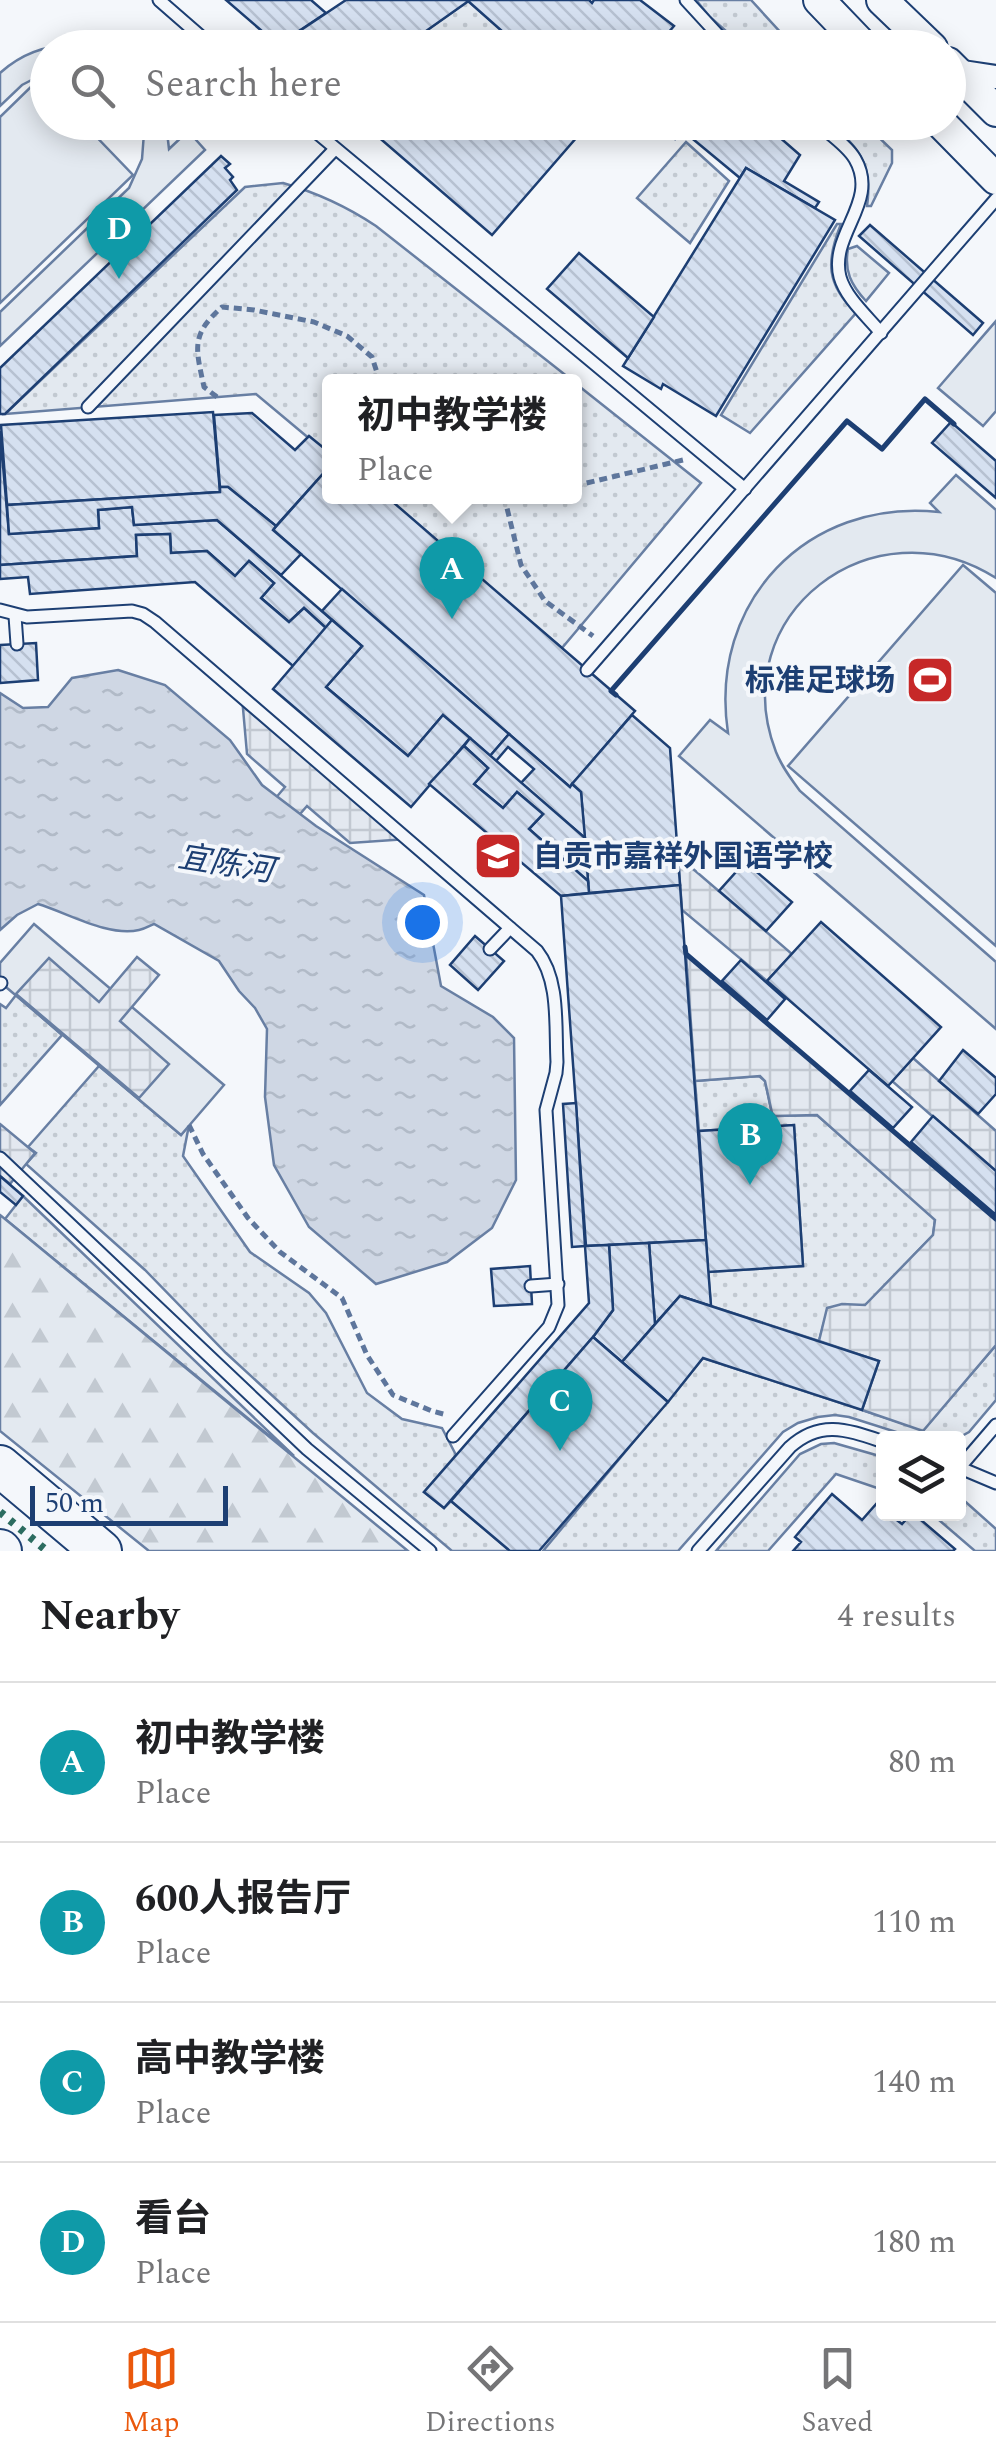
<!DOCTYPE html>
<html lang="en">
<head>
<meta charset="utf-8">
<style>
	:root { --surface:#fff; --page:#f2f2f2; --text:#202124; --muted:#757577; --line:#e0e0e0; --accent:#ea580c }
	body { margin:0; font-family:Spectral,"Noto Sans SC",serif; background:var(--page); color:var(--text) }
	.controls { position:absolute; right:30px; bottom:30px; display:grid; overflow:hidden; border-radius:10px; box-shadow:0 5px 25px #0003 }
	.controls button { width:90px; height:90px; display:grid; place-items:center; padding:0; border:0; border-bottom:2px solid var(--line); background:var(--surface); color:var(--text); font:50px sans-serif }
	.scale { position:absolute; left:30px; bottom:25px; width:198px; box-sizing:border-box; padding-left:10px; border:5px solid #1d3f73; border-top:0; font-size:28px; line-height:35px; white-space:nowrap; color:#1d3f73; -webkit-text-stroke:8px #f4f7fb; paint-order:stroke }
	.you { position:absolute; left:422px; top:922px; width:35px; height:35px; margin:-25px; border:8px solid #fff; border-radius:50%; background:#1a73e8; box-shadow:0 0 0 15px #1a73e833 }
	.badge { display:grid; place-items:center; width:65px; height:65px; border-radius:50%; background:var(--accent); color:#fff; font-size:32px; font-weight:700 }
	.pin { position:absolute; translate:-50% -82px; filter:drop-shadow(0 2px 5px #0008) }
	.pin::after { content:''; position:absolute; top:52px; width:35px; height:30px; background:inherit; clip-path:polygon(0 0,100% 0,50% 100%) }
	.popup { position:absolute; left:322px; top:374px; width:260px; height:130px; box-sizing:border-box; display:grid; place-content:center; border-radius:10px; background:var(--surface); filter:drop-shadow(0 2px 8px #0005); font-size:32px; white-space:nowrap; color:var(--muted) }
	.popup b { font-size:38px; color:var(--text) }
	.popup::after { content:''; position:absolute; left:50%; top:100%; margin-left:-20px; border:20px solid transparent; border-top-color:var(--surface) }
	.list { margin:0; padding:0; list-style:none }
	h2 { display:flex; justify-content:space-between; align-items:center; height:130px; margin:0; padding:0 40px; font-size:42px }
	h2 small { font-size:32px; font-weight:400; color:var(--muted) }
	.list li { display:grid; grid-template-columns:65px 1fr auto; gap:30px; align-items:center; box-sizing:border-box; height:160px; padding:0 40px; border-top:2px solid var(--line) }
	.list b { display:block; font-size:38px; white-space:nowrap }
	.list p { margin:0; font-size:32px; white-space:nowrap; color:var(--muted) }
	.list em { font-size:32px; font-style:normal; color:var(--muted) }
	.icon { flex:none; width:55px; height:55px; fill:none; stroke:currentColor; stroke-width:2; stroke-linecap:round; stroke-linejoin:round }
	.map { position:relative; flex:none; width:996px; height:1551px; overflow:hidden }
	.search { position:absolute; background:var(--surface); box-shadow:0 5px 25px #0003; left:30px; right:30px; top:30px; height:110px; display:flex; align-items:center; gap:25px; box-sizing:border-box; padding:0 35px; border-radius:55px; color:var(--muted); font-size:38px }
	.sheet { height:770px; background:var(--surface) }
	nav { display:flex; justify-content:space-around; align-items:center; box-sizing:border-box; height:140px; border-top:2px solid var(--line); background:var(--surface); font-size:28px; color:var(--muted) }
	nav a { display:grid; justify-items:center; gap:5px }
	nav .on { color:var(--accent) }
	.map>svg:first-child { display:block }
	.grass { fill:url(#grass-dots); stroke:#687fa3; stroke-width:2.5 }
	.forest { fill:url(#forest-firs); stroke:#687fa3; stroke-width:2.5 }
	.park { fill:#e3e9f0; stroke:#687fa3; stroke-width:2.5 }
	.plaza { fill:url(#plaza-grid); stroke:#687fa3; stroke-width:2.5 }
	.water { fill:url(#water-ripples); stroke:#687fa3; stroke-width:2.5 }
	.building { fill:url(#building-back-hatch); stroke:#1d3f73; stroke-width:2.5 }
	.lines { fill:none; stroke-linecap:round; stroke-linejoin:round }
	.service-casing { stroke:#1d3f73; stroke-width:15 }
	.minor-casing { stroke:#1d3f73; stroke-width:26 }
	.tertiary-casing { stroke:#1d3f73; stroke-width:34 }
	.trunk-casing { stroke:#1d3f73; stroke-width:44 }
	.path { stroke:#5e769c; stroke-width:5; stroke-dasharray:8 5; stroke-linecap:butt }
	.service { stroke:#f4f7fb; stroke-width:11 }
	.minor { stroke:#f4f7fb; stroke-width:22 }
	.tertiary { stroke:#f4f7fb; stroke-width:30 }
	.trunk { stroke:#f4f7fb; stroke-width:40 }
	.hedge { stroke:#2c6c60; stroke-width:8; stroke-dasharray:5 8; stroke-linecap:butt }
	.wall { stroke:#1d3f73; stroke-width:5 }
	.labels { text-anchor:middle; stroke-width:8; stroke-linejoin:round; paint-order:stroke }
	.poi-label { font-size:30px; font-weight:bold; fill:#1d3f73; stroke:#f4f7fb; text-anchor:end }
	.water-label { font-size:32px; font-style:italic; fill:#1d3f73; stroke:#f4f7fb }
</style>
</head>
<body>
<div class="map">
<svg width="996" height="1551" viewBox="0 0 996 1551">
	<defs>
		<pattern id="grass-dots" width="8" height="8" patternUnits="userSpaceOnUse" patternTransform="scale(2.5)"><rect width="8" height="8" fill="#e3e9f0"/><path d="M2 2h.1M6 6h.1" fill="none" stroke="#c2c9d1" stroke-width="1.8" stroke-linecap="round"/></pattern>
		<pattern id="forest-firs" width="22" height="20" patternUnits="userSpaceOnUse" patternTransform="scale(2.5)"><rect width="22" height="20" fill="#e3e9f0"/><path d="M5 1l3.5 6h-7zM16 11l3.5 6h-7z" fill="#c2c9d1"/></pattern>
		<pattern id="plaza-grid" width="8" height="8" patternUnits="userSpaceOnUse" patternTransform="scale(2.5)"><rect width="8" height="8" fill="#e3e8f0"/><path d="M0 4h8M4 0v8" fill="none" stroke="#c2c8d1"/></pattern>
		<pattern id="water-ripples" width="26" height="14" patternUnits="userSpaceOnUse" patternTransform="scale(2.5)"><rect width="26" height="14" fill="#cfd7e4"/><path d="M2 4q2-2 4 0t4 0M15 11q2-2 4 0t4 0" fill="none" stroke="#b1bac7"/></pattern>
		<pattern id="building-back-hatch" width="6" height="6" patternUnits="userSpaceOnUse" patternTransform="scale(2.5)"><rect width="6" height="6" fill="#d5e0f0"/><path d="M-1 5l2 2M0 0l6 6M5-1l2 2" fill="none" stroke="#b6c1d1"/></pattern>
	</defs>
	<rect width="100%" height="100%" fill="#f4f7fb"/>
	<g class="grass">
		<polygon points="696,0 751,0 794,47 744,47 710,17"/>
		<polygon points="468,1 521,47 403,47"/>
		<path d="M 830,123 L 864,123 L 892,150 L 892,163 L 871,206 L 867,206 C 873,166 860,148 830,123 Z"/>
		<polygon points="686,142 729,181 690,243 637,198"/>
		<path d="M 283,183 C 318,193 346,206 376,226 L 573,381 L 330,382 L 329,455 L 256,394 L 5,414 L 245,187 Z"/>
		<path d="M 837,224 L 841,224 C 826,261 826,284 856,313 L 750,433 L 721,415 Z"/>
		<path d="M 857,246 L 889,273 L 866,301 C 851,285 844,271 848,249 Z"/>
		<polygon points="575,383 701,483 562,648 379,497 574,496"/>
		<polygon points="16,995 62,1035 0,1105 0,1004 6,1008"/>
		<polygon points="99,1066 181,1135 189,1125 183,1156 250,1252 309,1293 326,1313 367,1393 402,1419 442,1428 456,1455 424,1492 444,1508 451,1501 510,1551 452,1551 313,1433 226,1353 145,1270 26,1164 36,1153 28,1147"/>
		<polygon points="759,1076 765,1081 772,1114 775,1116 817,1115 932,1215 935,1220 933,1235 865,1306 828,1308 819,1341 711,1306 708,1272 803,1266 794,1125 699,1131 695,1081"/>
		<polygon points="23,1196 294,1456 5,1219"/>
		<polygon points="996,1345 996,1400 969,1432 958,1438 915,1438 849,1417 835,1415 818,1417 798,1423 783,1432 678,1551 543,1551 703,1358 923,1430"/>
		<polygon points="834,1443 883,1457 883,1490 836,1474 768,1551 716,1551 800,1454 821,1444"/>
		<polygon points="959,1496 996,1529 996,1551 975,1551 932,1514 958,1514"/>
	</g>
	<polygon class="forest" points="0,1215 5,1219 408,1551 149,1551 0,1431"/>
	<g class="park">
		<path d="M 73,45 L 91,47 L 48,48 L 47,72 L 22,85 L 0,106 L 0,73 C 21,54 45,45 73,45 Z"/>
		<polygon points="40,78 47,85 48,122 83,123 133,175 0,303 0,117"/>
		<polygon points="141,123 166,123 169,149 188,131 205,150 0,346 0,312 129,188 142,159 144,133"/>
		<polygon points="996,321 996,411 983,426 938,388"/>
		<path d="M 956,475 L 996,510 L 996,578 C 873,500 723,615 776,752 C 782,767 791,779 800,791 L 996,962 L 996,1029 L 679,756 L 710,720 L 728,733 C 708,602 807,498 939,512 L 930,503 Z"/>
		<polygon points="963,565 996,593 996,946 788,766"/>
		<polygon points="34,924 224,1085 181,1135 0,982 0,963"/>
	</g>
	<g class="plaza">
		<polygon points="242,697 408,839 350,843 307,806 280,837 258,819 285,787 247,754"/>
		<polygon points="678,856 792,954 767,981 682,910"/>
		<polygon points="686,954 996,1219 996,1345 923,1431 862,1410 879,1361 819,1341 827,1308 842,1304 865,1305 933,1235 935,1220 817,1115 775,1116 772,1113 765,1081 760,1076 695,1081"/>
		<polygon points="137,957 159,975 120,1021 169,1064 139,1098 16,994 49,958 99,1002"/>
		<polygon points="913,1058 996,1131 996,1172 892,1081"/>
		<polygon points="0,1124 35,1153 10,1184 0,1176"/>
	</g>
	<path class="water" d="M 118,670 L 165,685 L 230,740 L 262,785 L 316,826 L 424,895 L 441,986 L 493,1017 L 514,1038 L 516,1180 L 492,1228 L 447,1262 L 376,1284 L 309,1227 L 274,1165 L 265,1097 L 267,1029 L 255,1008 L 239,991 L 219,961 L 154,924 C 149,926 145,929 139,930 C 108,937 68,913 38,904 L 17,915 L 0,930 L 0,693 L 23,708 L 48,707 L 72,678 Z"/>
	<g class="building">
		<polygon points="226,0 311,0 326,13 278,45"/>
		<polygon points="346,0 470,0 402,48 274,48"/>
		<polygon points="469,0 589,0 592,3 594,0 640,0 674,26 655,48 521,48 468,1"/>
		<polygon points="361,122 590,122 492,235"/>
		<polygon points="656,122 762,122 800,155 784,181 819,202 815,208 746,168 740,178 682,130 675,139"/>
		<polygon points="221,156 230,164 225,168 233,177 230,180 237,190 5,414 0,414 0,368"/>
		<polygon points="746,168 835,220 716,416 663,384 661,389 623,366"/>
		<polygon points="870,225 983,323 973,335 859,236"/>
		<polygon points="579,253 654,317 628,358 547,289"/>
		<polygon points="213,412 220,492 7,505 1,425"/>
		<polygon points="252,413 295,450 309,436 330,453 330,466 276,526 228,487 220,487 214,415"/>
		<polygon points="951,422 996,461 996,498 932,443"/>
		<polygon points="0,431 9,534 99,528 98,510 132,507 134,525 217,520 332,620 326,628 304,608 289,622 261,598 274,583 249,561 235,576 207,551 171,553 170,534 136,535 137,556 0,565"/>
		<polygon points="330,466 330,496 386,496 635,711 570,787 273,530"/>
		<polygon points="220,487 228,487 276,526 273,530 301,554 281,575 217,520 134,525 132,507 98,510 99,528 9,534 7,505 220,492"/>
		<polygon points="170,534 171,553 207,551 235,576 249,561 274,583 261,598 289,622 304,608 326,628 293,666 195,582 30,594 28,577 0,579 0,565 137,556 136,535"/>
		<polygon points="342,589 509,734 490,756 443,715 408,756 326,687 362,646 322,611"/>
		<polygon points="332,620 362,646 326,687 408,756 443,715 470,738 411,807 273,689"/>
		<polygon points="36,643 38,680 0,683 0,645"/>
		<polygon points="632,715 670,748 680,885 589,893 581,792 572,784"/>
		<polygon points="509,734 570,787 572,784 581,792 585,838 521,783 534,769 508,747 496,761 490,756"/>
		<polygon points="470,738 585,838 588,881 529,829 543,814 517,792 503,808 474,784 488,768 464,746"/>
		<polygon points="464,746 488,768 474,784 503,808 517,792 543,814 529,829 588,881 589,893 561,896 429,784"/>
		<polygon points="745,862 792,902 766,931 719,891"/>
		<polygon points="680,885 706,1240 586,1246 561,896"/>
		<polygon points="821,922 941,1027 888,1086 767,981"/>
		<polygon points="475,936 504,961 478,990 450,965"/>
		<polygon points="741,960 785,999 767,1020 722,981"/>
		<polygon points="963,1050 996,1078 996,1094 978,1114 939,1081"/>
		<polygon points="869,1070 912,1107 893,1128 850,1091"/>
		<polygon points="576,1103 585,1246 572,1247 563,1104"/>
		<polygon points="933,1116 996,1171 996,1215 911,1142"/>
		<polygon points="794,1125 803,1266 708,1272 699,1131"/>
		<polygon points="0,1176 23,1196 16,1205 0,1192"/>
		<polygon points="706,1240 711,1306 680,1296 655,1324 649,1243"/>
		<polygon points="649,1243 655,1324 622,1362 593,1337 613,1310 609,1245"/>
		<polygon points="609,1245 613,1310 593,1337 444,1508 424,1492 589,1303 585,1246"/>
		<polygon points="530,1266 532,1304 494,1306 491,1269"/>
		<polygon points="680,1296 879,1361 862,1410 703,1358 668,1402 622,1362"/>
		<polygon points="593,1337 668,1402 539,1551 510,1551 451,1501"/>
		<polygon points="832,1494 862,1520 877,1503 884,1509 884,1514 889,1514 902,1524 911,1514 914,1514 955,1549 953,1551 793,1551 801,1542 795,1537"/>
	</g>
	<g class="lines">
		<g class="service-casing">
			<g id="service">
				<polyline points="159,0 214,48"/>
				<polyline points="686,0 730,48"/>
				<polyline points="304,122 745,489"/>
				<path d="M 816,122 C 828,133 847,145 855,159 C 880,202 829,234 840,277 C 846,298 867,316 881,333"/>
				<polyline points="88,407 335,149"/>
				<path d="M 0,610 L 27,617 L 132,611 L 143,614 L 155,622 L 537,951 C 560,980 555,1026 557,1062 L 556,1073 L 546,1110 L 558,1305 L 549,1327 L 453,1436"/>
				<polyline points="15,616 17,644"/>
				<polyline points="587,670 996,199"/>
				<polyline points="490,949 510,928"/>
				<polyline points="0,984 1,983"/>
				<polyline points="0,1158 307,1449 430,1551"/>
				<polyline points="531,1286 558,1284"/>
				<polyline points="958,1467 996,1483"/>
				<polyline points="960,1467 996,1425"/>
				<path d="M 698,1551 L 790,1447 C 821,1419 848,1430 884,1442"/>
			</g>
		</g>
		<g class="minor-casing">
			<polyline id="minor" points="956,71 996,77"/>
		</g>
		<g class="tertiary-casing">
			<g id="tertiary">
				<polyline points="819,0 865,48"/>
				<polyline points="882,0 932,48"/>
				<polyline points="948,63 996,111"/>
				<polyline points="940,122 996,179"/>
			</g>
		</g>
		<g class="trunk-casing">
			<g id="trunk">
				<polyline points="0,1466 101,1551"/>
				<polyline points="0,1550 1,1551"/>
			</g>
		</g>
		<g class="path">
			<path d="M 217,397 L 204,387 C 196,349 190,335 222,307 L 254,310 L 314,322 L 347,336 L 372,357 L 380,382"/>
			<polyline points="574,486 683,460"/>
			<polyline points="504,496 521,565 545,601 593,636"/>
			<polyline points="189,1125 203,1154 248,1218 280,1252 342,1298 367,1355 393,1395 432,1411 447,1415"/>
		</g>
		<use href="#service" class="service"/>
		<use href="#minor" class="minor"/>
		<use href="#tertiary" class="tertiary"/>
		<use href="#trunk" class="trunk"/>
		<polyline class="hedge" points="0,1512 47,1551"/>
		<g class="wall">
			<polyline points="616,695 611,691 847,421 882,449 925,399 954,424"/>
			<polyline points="685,947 686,954 996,1219"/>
		</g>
	</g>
	<defs>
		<g id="stadium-square" transform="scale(2.5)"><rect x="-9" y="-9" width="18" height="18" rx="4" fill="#c62828" stroke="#f4f7fb"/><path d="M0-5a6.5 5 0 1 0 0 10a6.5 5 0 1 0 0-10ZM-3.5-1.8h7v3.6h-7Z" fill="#fff"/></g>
		<g id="school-square" transform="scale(2.5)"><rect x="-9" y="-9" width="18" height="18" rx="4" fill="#c62828" stroke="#f4f7fb"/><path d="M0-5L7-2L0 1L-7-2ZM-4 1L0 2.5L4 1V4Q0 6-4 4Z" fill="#fff"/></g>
	</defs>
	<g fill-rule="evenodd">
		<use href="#stadium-square" x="930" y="680"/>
		<use href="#school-square" x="498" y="856"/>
	</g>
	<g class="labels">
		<g class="poi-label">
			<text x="895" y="690">标准足球场</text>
			<text x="533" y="866" text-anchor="start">自贡市嘉祥外国语学校</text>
		</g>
		<g class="water-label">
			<text transform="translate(226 863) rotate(9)" y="11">宜陈河</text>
		</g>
	</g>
</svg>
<div class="controls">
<button><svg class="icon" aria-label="layers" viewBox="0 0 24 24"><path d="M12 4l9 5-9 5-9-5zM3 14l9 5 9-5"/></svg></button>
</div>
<div class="scale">50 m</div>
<div class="you"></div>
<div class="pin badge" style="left:452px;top:619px;background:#0f9aa8">A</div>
<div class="popup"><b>初中教学楼</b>Place</div>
<div class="pin badge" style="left:750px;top:1185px;background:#0f9aa8">B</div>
<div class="pin badge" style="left:560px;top:1451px;background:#0f9aa8">C</div>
<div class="pin badge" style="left:119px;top:279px;background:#0f9aa8">D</div>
<div class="search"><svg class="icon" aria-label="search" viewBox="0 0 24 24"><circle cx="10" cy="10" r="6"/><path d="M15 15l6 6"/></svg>Search here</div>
</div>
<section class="sheet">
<h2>Nearby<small>4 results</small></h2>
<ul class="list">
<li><span class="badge" style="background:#0f9aa8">A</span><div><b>初中教学楼</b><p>Place</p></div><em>80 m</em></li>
<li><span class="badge" style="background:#0f9aa8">B</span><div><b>600人报告厅</b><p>Place</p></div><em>110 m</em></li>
<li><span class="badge" style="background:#0f9aa8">C</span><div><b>高中教学楼</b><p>Place</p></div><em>140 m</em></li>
<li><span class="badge" style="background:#0f9aa8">D</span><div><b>看台</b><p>Place</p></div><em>180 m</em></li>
</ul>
</section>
<nav>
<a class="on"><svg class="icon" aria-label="map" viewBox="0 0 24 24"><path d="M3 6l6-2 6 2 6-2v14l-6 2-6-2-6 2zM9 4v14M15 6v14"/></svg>Map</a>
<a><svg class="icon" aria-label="directions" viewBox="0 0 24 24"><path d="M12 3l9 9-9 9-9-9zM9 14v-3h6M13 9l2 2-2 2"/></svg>Directions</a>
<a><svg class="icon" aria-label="saved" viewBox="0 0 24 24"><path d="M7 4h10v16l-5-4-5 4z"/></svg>Saved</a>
</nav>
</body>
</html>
